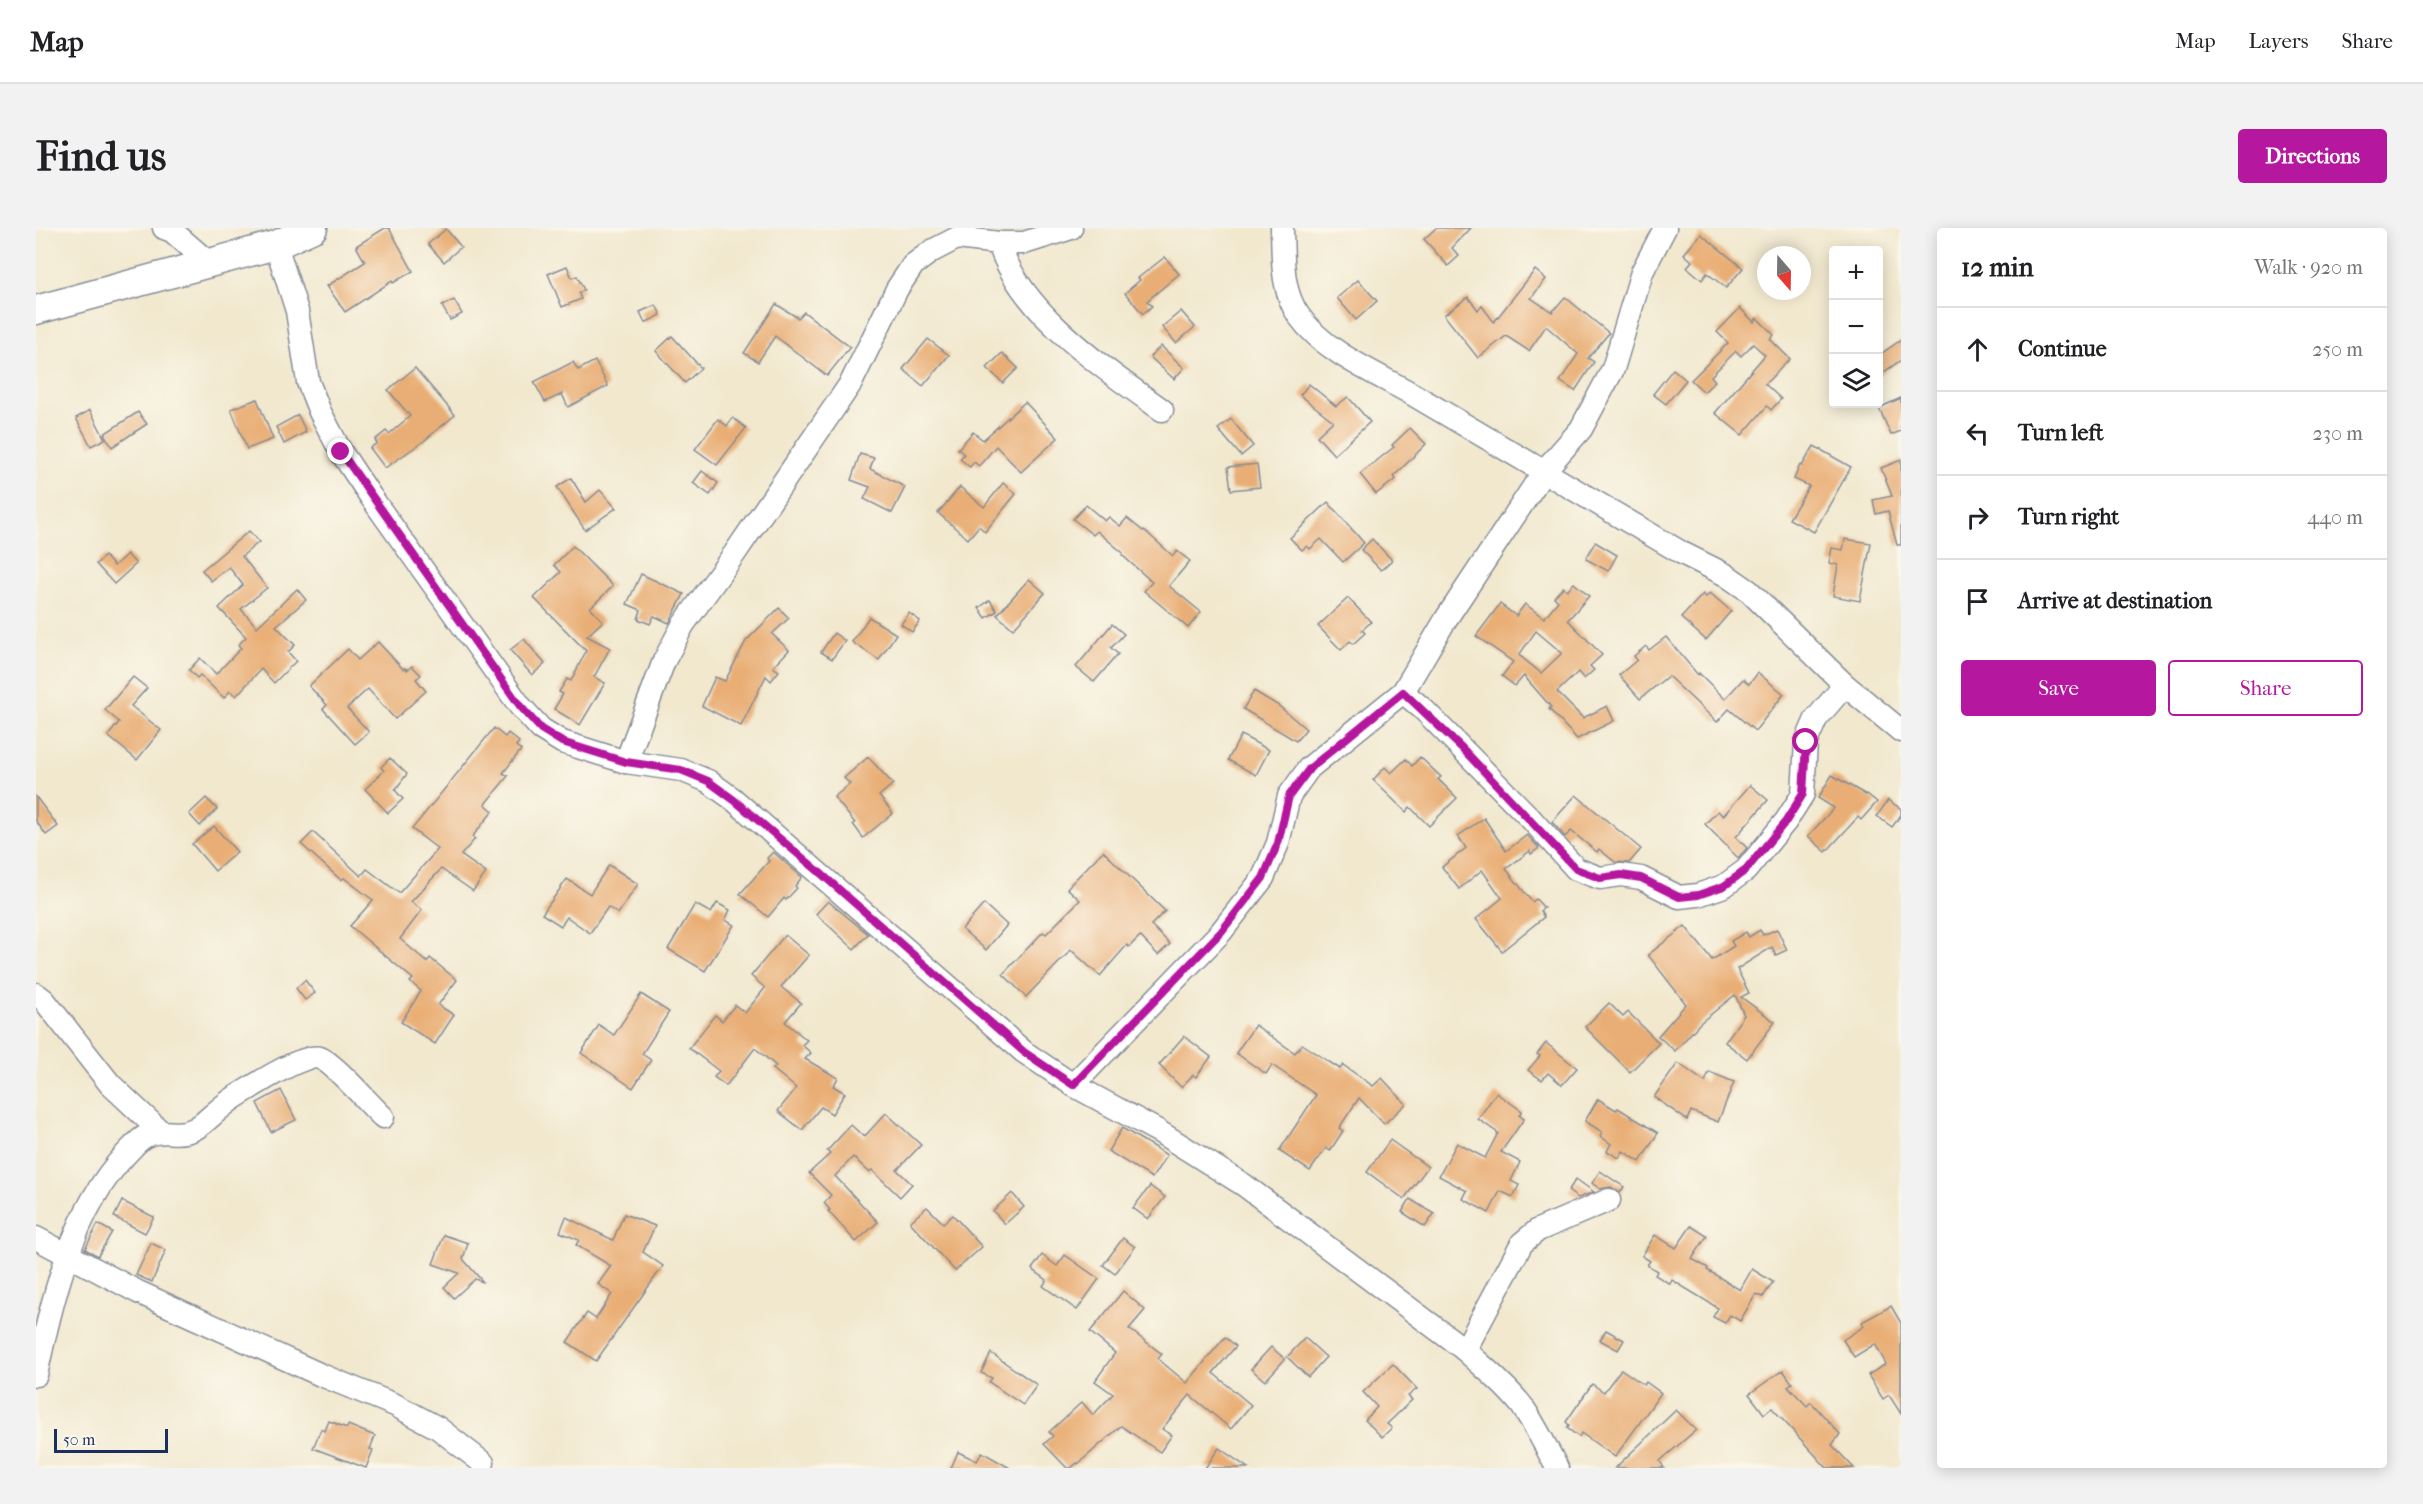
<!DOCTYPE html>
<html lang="en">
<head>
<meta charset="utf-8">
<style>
	:root { --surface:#fff; --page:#f2f2f2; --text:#202124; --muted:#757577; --line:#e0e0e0; --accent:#b5179e }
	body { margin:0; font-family:"IM FELL French Canon",serif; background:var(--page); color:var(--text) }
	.controls { position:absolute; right:18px; top:18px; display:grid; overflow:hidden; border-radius:6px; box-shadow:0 3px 15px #0003 }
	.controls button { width:54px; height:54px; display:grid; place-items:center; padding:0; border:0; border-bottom:2px solid var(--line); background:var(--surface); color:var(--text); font:30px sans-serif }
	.compass { position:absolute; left:1721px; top:18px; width:54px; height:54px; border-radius:50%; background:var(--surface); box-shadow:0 3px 15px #0003; rotate:160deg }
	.scale { position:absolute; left:18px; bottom:15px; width:114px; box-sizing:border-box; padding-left:6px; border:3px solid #1b2f5e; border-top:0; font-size:16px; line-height:21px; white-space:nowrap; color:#1b2f5e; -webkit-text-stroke:4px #fbf7ec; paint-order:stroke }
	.stop { position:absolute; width:18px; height:18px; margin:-14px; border:4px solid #b5179e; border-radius:50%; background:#fff }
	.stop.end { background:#b5179e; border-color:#fff; box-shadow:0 2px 6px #0008 }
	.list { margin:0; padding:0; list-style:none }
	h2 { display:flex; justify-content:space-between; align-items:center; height:78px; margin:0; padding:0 24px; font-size:26px }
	h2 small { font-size:20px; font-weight:400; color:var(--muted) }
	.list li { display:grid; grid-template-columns:39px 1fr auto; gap:18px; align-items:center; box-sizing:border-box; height:84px; padding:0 24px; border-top:2px solid var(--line) }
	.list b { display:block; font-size:22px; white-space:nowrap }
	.list em { font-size:20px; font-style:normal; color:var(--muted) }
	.actions { display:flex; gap:12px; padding:18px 24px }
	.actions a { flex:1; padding:14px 0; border:2px solid var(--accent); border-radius:6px; text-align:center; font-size:21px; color:var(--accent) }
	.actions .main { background:var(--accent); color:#fff }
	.icon { flex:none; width:33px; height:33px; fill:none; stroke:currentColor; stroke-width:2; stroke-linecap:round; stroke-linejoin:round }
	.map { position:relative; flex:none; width:1865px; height:1240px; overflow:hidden; border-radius:6px }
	header { display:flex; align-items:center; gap:36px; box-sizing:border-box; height:84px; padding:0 30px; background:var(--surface); border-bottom:2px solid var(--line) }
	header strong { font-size:28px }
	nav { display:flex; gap:33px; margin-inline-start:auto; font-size:21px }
	.intro { display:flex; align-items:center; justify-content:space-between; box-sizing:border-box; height:144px; padding:0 36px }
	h1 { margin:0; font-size:42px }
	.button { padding:15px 27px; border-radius:6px; background:var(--accent); color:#fff; font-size:21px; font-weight:700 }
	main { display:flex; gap:36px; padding:0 36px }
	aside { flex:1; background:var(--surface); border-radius:6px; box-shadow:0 3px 15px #0003 }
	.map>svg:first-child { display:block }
	.building { fill:#e9ae75; fill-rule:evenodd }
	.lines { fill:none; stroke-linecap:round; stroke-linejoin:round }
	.minor-casing { stroke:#868c96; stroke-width:25 }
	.major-casing { stroke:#868c96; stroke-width:31 }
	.minor { stroke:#fff; stroke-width:22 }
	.major { stroke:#fff; stroke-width:28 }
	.route { stroke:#b5179e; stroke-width:8 }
</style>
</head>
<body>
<header>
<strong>Map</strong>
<nav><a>Map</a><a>Layers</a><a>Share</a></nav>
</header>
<div class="intro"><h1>Find us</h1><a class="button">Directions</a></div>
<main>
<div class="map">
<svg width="1865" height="1240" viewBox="0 0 1865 1240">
	<rect width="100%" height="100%" fill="#fbf7ec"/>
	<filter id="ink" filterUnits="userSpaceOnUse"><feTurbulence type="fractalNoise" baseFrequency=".0167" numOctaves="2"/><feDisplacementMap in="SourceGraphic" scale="12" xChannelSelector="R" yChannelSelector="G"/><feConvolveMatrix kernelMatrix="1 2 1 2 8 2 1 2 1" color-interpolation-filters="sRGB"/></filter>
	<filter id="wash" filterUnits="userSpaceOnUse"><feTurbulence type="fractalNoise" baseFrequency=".008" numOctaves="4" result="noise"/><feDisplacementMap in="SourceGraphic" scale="24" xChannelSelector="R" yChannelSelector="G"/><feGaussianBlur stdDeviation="1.35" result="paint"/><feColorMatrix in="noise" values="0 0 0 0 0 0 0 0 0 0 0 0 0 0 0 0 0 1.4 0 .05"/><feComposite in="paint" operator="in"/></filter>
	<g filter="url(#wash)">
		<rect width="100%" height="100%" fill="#f1e8ce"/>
		<g id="blocks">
			<g class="building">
				<polygon points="349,0 353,0 377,43 357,55 356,53 309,84 291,58 329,34 320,18"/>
				<polygon points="1400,0 1435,0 1416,20 1423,28 1412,38 1388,11"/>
				<polygon points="410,1 425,19 408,34 392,16"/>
				<polygon points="1665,6 1707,40 1690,60 1671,45 1666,52 1651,39 1656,33 1648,26"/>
				<polygon points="1129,29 1143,46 1111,73 1116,78 1107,86 1089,65 1104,52 1102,50"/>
				<polygon points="531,38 536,50 541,48 548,62 543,65 545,71 526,79 512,46"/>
				<polygon points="1499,42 1510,51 1495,70 1516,84 1529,69 1573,105 1552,130 1558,134 1539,163 1524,153 1542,126 1510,98 1493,123 1470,108 1442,130 1408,87 1432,69 1442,82 1446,78 1458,94"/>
				<polygon points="1322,52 1341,73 1320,92 1301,70"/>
				<polygon points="418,72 426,86 414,92 406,78"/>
				<polygon points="740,76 762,90 768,84 814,119 791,148 739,108 722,134 708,125"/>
				<polygon points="620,77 625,87 609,95 604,84"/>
				<polygon points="1704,80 1718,94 1721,90 1738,107 1734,111 1754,131 1729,156 1745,171 1735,182 1731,178 1706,207 1679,185 1729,127 1717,116 1705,128 1700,123 1675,148 1679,153 1668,164 1655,152 1692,115 1681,104"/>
				<polygon points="1145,83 1159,99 1140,115 1126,99"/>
				<polygon points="636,108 665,140 649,155 620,123"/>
				<polygon points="892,111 913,127 887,158 867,141"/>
				<polygon points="1865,112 1865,132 1842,148 1842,128"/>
				<polygon points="1125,118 1148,140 1138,151 1114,129"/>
				<polygon points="966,125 982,140 967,155 951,140"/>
				<polygon points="559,133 572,158 532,179 526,166 509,174 498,154 537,134 542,142"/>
				<polygon points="379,140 419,187 388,213 349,240 334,220 341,215 339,212 350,203 353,206 374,188 352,162"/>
				<polygon points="1637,141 1650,152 1630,176 1617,166"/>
				<polygon points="1273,156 1300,178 1312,169 1334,194 1298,227 1281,208 1297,193 1264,167"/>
				<polygon points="1865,170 1865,203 1855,207 1843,180"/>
				<polygon points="221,171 237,211 211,221 195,181"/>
				<polygon points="989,174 1022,210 985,244 960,218 943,238 938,234 934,239 924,231 928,226 922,221 937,204 947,212"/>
				<polygon points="54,182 69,211 55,218 40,190"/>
				<polygon points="102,184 111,196 76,219 68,206"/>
				<polygon points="262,187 270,204 248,216 240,199"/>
				<polygon points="697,190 710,200 681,237 659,221 682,191 691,198"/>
				<polygon points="1195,191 1217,218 1205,228 1182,201"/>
				<polygon points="1374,200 1390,216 1358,248 1360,251 1340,266 1324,246 1358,219 1356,217"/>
				<polygon points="1778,218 1815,239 1778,304 1753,291 1773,258 1758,251 1764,237 1766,238"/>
				<polygon points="824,226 838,230 834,241 869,259 856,285 828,271 834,259 815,252"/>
				<polygon points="1865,232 1865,317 1861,317 1852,283 1840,286 1837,272 1856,268 1845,240"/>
				<polygon points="1221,236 1224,259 1195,262 1192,239"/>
				<polygon points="666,243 682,255 674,267 657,255"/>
				<polygon points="535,250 550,274 564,262 580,280 549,302 521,259"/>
				<polygon points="967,255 980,266 949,304 943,298 932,311 902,285 924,259 948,279"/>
				<polygon points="1292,274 1328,315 1307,334 1285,311 1274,321 1271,318 1266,322 1254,310"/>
				<polygon points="1050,277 1069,293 1073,289 1084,298 1091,290 1107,303 1108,302 1137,328 1141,323 1154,333 1133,358 1165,384 1152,400 1108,363 1116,354 1086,327 1087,325 1061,303 1057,307 1037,291"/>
				<polygon points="213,303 223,314 206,328 231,360 205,381 221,399 261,361 270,372 240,398 259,417 252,424 260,433 238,455 225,441 200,468 194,463 188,470 164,447 161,450 153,442 164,430 180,446 205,420 202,417 210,409 183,380 207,357 193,339 175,353 166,342"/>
				<polygon points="1336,311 1356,332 1345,342 1325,322"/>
				<polygon points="1809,311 1835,315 1824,373 1797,368 1802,337 1793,335 1796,320 1807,322"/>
				<polygon points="1559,314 1581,327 1572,343 1550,331"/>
				<polygon points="537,318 577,358 554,380 567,393 551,408 574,420 558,449 569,455 544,497 518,481 527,466 523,464 531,451 535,453 550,423 498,370 525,344 518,337"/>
				<polygon points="91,326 100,336 78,356 60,336 69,328 78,338"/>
				<polygon points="605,346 648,366 633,395 618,388 614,396 602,391 605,382 591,376"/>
				<polygon points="993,351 1009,365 977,401 961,387"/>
				<path d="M 1538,355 L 1553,368 L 1532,392 L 1566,427 L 1554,438 L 1558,442 L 1548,451 L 1542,444 L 1521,464 L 1547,490 L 1571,478 L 1578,493 L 1541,511 L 1513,481 L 1515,479 L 1488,448 L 1479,458 L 1466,448 L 1477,434 L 1440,408 L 1464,376 L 1480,388 L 1489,376 L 1508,390 L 1522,373 L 1518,369 L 1527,359 L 1531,362 ZM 1500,403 L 1526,425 L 1505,445 L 1483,427 Z"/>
				<polygon points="1674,365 1695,383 1670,412 1645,390 1667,366 1670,369"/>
				<polygon points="1312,370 1335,394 1326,402 1329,405 1317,416 1314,413 1305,422 1282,398"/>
				<polygon points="954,372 961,383 950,390 943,380"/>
				<polygon points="743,380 753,390 736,406 753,422 737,439 743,443 735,453 730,448 705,498 666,478 679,449 689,453 710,413"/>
				<polygon points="873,385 884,393 876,404 865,396"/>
				<polygon points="833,389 860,406 843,432 816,414"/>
				<polygon points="1076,396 1088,406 1075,420 1082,426 1058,454 1040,439"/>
				<polygon points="798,405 809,413 796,431 785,424"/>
				<polygon points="1630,409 1662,447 1663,445 1689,471 1707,451 1713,456 1722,445 1748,466 1719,503 1693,481 1681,494 1632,448 1604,471 1583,447 1601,432 1598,428 1610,418 1613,422"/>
				<polygon points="488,411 509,436 496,447 474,422"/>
				<polygon points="342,414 367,441 369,440 371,442 376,438 385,447 380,451 390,463 359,491 332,461 311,480 333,504 319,516 287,481 291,477 273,458 312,421 322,432"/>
				<polygon points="97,449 111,460 95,478 125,502 101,532 72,508 83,494 69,482"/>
				<polygon points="1218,463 1243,478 1270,501 1260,513 1207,481"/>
				<polygon points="458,500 469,509 472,505 483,514 480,518 485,522 467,545 472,548 449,576 457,583 436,609 439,611 425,627 450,645 437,663 405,641 375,674 386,682 364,711 391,734 394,730 421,752 402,777 418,787 399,816 365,794 385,763 374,754 377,751 314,698 337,672 308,650 305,652 265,616 277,604 325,648 331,641 363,665 402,621 376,601"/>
				<polygon points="1205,507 1233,522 1220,547 1192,532"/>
				<polygon points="832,529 857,556 843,568 857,585 827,610 817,596 819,595 798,569 814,556 808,550"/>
				<polygon points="1384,529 1405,549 1402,551 1421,570 1393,598 1374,579 1370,584 1337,552 1349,539 1355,545 1370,531 1376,538"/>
				<polygon points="354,530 371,546 359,562 367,571 352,585 329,561 348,543 345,539"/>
				<polygon points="1796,547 1830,567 1831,566 1841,574 1825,592 1822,589 1790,624 1772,608 1798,580 1782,570"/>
				<polygon points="1714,557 1732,572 1700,609 1711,620 1702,630 1669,596 1682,583 1687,588"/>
				<polygon points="1540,567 1605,621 1593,635 1579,634 1563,621 1561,624 1535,603 1529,609 1516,594"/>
				<polygon points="0,569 22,598 10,607 0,593"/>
				<polygon points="170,570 181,581 164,598 153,586"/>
				<polygon points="1852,572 1865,581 1865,587 1856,599 1841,588"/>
				<polygon points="1448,590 1470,623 1491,607 1503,620 1495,626 1494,623 1470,641 1496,674 1500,671 1508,680 1504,683 1508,689 1466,723 1440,691 1466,670 1446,642 1423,661 1406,639 1430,620 1422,608"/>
				<polygon points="178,598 201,624 179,643 156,616"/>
				<polygon points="1067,623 1129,683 1115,697 1134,716 1122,727 1104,708 1093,719 1091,717 1064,748 1035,722 990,769 967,746 1007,704 1010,706 1044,672 1031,660"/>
				<polygon points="737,624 766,649 759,658 761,660 750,672 748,670 732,689 704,666 733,633 731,630"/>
				<polygon points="573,637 602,656 582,686 572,679 554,705 531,689 525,698 506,686 531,651 554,666"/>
				<polygon points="792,673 832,706 818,721 780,686"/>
				<polygon points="681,675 694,682 689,692 698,697 669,743 632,721 659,676 675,685"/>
				<polygon points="948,676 971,697 950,722 926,701"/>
				<polygon points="1649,698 1676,732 1698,718 1695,713 1710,704 1713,709 1724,702 1727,707 1741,701 1751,722 1740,727 1736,719 1701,741 1713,765 1705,769 1739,794 1711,831 1689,814 1708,787 1699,767 1664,795 1639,823 1622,808 1650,776 1612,727"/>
				<polygon points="749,707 773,727 745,759 765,775 749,794 771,812 766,817 775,825 769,831 802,850 797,858 809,865 796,886 785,879 766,902 742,883 760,860 737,841 740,838 719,820 690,858 678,849 683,843 653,820 679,787 686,793 699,777 709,785 729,760 715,748"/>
				<polygon points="269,752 279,765 269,772 260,760"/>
				<polygon points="605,766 633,784 606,826 615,832 597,860 545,825 563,797 578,807"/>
				<polygon points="1573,775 1587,789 1592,784 1623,815 1594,844 1549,799"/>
				<polygon points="1219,797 1259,825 1266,816 1304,841 1307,837 1337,858 1346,850 1370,876 1348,896 1323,870 1303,900 1307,903 1294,923 1290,920 1274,943 1243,923 1280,867 1236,837 1230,846 1200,825"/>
				<polygon points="1148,808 1175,829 1160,849 1157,847 1145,859 1123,837"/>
				<polygon points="1510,815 1541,840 1526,857 1512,845 1506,852 1492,842 1504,828 1501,826"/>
				<polygon points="1642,835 1669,854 1673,844 1698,854 1682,894 1655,883 1651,892 1618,869"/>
				<polygon points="245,862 260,892 235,904 221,875"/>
				<polygon points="1460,865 1486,883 1483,887 1488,891 1465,924 1484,934 1475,953 1483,957 1477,969 1464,963 1453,985 1427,971 1431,963 1403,948 1421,915 1449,930 1462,905 1442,891"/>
				<polygon points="1562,871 1580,882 1582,880 1622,905 1604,934 1587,923 1583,930 1571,923 1575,916 1564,908 1566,904 1549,893"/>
				<polygon points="850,885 885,917 861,942 876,956 864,969 836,942 833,944 817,929 799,948 842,994 820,1014 792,983 794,982 788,975 795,967 773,945 794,926 791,923 815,897 828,909"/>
				<polygon points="1086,900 1131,927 1116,950 1072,923"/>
				<polygon points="1354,912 1392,939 1368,971 1331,944"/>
				<polygon points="1564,943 1588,959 1584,965 1575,959 1564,961 1556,955"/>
				<polygon points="1540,951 1558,964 1542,970 1532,963"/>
				<polygon points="1114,958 1129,969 1112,991 1097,980"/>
				<polygon points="976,965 988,979 969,996 957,983"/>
				<polygon points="1374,971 1398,986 1389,999 1366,984"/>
				<polygon points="86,973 118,989 109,1005 78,989"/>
				<polygon points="891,979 907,995 917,987 946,1019 919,1043 874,994"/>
				<polygon points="588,986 619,998 607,1024 627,1038 560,1133 531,1114 551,1085 560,1091 576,1066 562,1056 575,1038 540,1017 543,1012 524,1004 530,989 577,1012"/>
				<polygon points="62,996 76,1004 62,1028 49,1021"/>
				<polygon points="1655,998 1671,1008 1656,1031 1672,1040 1671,1042 1704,1062 1716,1041 1737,1054 1727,1069 1720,1066 1704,1093 1694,1087 1689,1095 1677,1089 1682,1080 1636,1052 1634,1056 1619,1047 1621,1043 1611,1037 1614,1033 1606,1028 1619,1007 1640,1020"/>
				<polygon points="408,1007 432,1015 427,1031 447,1054 439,1051 418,1070 408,1059 423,1045 397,1036"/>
				<polygon points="1087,1010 1099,1019 1079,1046 1067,1037"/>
				<polygon points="115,1015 130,1022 116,1054 100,1047"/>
				<polygon points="1006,1027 1021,1038 1029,1027 1063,1051 1041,1082 1007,1058 1011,1052 996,1041"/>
				<polygon points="1087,1063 1109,1082 1093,1101 1126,1126 1122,1131 1151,1155 1189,1109 1200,1118 1177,1145 1215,1177 1195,1201 1154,1167 1126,1201 1136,1207 1124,1224 1085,1198 1042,1236 1041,1235 1035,1240 1031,1240 1008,1216 1017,1208 1013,1204 1046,1174 1057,1187 1077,1166 1059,1153 1079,1125 1054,1104"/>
				<polygon points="1855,1078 1865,1095 1865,1186 1853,1167 1847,1171 1832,1147 1850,1136 1839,1116 1818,1129 1807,1112 1828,1098 1826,1094"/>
				<polygon points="1570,1102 1588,1112 1582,1122 1564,1112"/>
				<polygon points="1269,1110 1290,1129 1272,1149 1251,1129"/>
				<polygon points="1235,1119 1249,1131 1229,1153 1215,1141"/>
				<polygon points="955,1125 1001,1157 987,1177 953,1154 956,1150 945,1145"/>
				<polygon points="1357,1136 1381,1161 1372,1168 1376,1172 1351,1196 1356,1200 1346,1209 1329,1192 1341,1179 1327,1164"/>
				<polygon points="1585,1141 1608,1157 1610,1154 1625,1165 1579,1229 1545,1205 1543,1209 1531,1200 1533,1197 1530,1194 1556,1156 1568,1164"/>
				<polygon points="1747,1142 1756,1155 1752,1158 1771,1178 1775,1174 1804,1206 1796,1217 1818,1240 1791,1240 1736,1180 1728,1186 1713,1166"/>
				<polygon points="1640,1182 1660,1202 1624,1233 1628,1240 1579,1240"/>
				<polygon points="293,1193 311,1200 312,1197 339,1208 334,1221 337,1222 330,1240 277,1220 285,1201 289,1203"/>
				<polygon points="1183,1220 1212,1240 1169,1240"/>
				<polygon points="922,1224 941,1233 946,1224 974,1240 915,1240"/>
			</g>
		</g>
	</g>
	<g filter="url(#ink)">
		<use href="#blocks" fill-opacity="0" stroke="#868c96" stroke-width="1.5"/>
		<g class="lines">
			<g class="minor-casing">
				<g id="minor">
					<polyline points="128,0 136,3 174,36"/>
					<path d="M 1246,0 C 1247,29 1245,63 1263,88 C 1291,127 1343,146 1383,170 C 1470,221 1558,273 1646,325 L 1690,347 L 1713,363 L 1809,457 L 1865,503"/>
					<path d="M 963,15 C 984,85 1069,141 1126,182"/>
					<path d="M 240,17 L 261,83 L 272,154 L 284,184 L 305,224 L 335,269 L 484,478 L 505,501 L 526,514 L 590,534 L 645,542 L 672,553 L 697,571 L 988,824 L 1037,857 L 1122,903 L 1208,957 L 1429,1122 C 1448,1140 1470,1157 1486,1178 C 1500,1198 1510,1219 1521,1240"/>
					<polyline points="1367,464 1388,482 1495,591 1540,641 1564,650 1585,647 1605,650 1643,669 1662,667 1688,658 1710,642 1750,593 1767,566 1770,514 1780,491 1809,457"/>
					<polyline points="590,534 628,433 647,397 699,325 815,155 861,61 877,37 896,23 921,10 963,15 988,15 1035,0"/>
					<polyline points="0,766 8,772 74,856 125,904"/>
					<polyline points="1037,857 1185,704 1227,650 1242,615 1253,568 1273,540 1367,464 1410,391 1508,243 1545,201 1577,141 1606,44 1629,0"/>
					<polyline points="0,1010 102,1064 285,1147 359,1177 402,1200 447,1235"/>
					<polyline points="1429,1122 1486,1015 1502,1002 1573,972"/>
					<path d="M 0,1147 C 16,1073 36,982 90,926 C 96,920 103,911 110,908 C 130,898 145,913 166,896 C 177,887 187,877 198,870 C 214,860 267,825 284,830 C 298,835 334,877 347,889"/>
				</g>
			</g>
			<g class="major-casing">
				<polyline id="major" points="0,82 240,17 277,0"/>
			</g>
			<use href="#minor" class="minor"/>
			<use href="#major" class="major"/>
		</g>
	</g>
	<g class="lines" filter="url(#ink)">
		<polyline class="route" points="305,224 484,478 505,501 526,514 590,534 645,542 672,553 698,572 781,642 988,824 1037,857 1185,704 1227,650 1242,615 1253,568 1274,540 1367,464 1426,520 1540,641 1564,650 1585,647 1605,650 1643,669 1662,667 1688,658 1710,642 1750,593 1767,566 1770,514"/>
	</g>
</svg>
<div class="controls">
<button>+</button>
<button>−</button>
<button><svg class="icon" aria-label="layers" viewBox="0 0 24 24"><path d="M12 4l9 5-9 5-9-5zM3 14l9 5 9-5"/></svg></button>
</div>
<svg class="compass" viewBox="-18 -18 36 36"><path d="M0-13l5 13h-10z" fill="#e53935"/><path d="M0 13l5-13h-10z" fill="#757577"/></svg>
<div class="scale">50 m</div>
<div class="stop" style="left:1770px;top:514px"></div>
<div class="stop end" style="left:305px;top:224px"></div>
</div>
<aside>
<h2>12 min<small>Walk · 920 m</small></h2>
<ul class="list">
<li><svg class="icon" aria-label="ahead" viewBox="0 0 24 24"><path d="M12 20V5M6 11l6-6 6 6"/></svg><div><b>Continue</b></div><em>250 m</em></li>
<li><svg class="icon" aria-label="left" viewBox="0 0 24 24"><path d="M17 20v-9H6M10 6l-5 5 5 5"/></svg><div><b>Turn left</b></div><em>230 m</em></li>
<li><svg class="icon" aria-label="right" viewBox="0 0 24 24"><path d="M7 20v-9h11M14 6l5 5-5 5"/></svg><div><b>Turn right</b></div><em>440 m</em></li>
<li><svg class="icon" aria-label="arrive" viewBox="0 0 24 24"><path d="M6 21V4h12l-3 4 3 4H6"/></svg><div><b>Arrive at destination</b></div></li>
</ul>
<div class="actions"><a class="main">Save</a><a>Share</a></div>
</aside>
</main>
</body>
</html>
